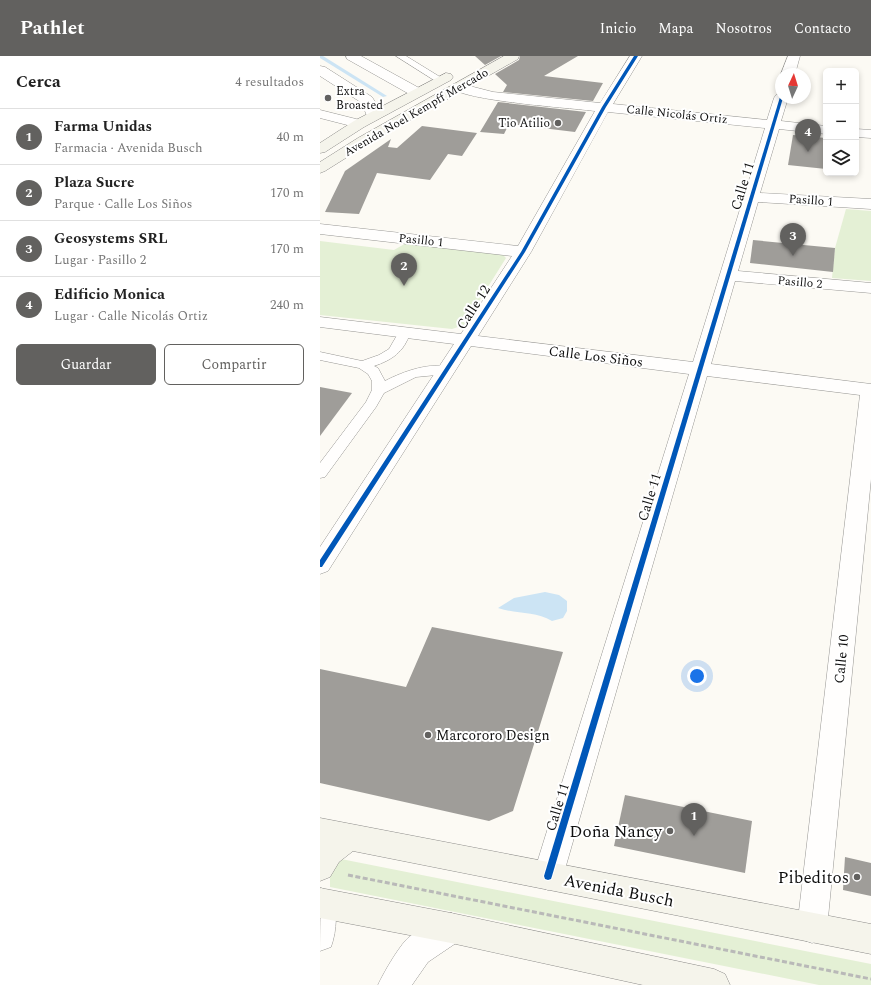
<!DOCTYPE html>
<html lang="es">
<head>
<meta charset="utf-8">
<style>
	:root { --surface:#fff; --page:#f2f2f2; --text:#222; --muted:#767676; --line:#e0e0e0; --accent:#62615f }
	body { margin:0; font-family:Spectral,serif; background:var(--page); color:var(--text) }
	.controls { position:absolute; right:12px; top:12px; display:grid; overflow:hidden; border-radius:6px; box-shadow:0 2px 6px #0003 }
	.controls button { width:36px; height:36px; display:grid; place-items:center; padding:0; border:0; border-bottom:1px solid var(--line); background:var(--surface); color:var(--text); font:20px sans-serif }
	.compass { position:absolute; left:455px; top:12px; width:36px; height:36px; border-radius:50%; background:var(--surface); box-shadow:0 2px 6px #0003; rotate:4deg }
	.you { position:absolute; left:377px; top:620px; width:14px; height:14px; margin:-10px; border:3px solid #fff; border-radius:50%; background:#1a73e8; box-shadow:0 0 0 6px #1a73e833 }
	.badge { display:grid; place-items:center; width:26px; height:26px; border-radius:50%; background:var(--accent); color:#fff; font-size:13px; font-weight:700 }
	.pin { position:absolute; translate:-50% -33px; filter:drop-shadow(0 1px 2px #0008) }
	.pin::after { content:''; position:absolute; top:21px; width:14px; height:12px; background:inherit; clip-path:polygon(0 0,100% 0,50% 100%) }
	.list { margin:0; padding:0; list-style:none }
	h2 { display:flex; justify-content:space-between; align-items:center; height:52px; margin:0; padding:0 16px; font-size:17px }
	h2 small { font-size:13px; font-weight:400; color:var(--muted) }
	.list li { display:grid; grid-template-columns:26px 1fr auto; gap:12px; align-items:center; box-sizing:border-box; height:56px; padding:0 16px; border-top:1px solid var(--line) }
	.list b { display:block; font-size:15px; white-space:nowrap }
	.list p { margin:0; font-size:13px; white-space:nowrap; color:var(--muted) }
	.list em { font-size:13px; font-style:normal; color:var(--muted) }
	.actions { display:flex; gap:8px; padding:12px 16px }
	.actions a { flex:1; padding:9px 0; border:1px solid var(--accent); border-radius:6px; text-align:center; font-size:14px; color:var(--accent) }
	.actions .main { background:var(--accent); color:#fff }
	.icon { flex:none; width:22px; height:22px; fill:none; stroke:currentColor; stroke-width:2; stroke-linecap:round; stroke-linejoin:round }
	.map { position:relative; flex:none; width:551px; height:929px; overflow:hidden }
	header { display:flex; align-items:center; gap:24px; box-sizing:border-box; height:56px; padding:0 20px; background:var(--accent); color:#fff }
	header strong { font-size:19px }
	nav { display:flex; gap:22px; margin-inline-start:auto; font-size:14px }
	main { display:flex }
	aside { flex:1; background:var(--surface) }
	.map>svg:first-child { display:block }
	.green { fill:#e4f0d5 }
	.water { fill:#cce4f4 }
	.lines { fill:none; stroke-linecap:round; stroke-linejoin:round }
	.stream { fill:#cce4f4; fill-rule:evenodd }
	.building { fill:#9f9d99 }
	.service-casing { stroke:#969592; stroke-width:1 }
	.minor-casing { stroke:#969592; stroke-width:1 }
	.tertiary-casing { stroke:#969592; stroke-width:1 }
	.secondary-casing { stroke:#8c8b89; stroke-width:1 }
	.path { stroke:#b9b9b8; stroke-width:3; stroke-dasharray:5 2.5; stroke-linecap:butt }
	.service { fill:#fffefd; fill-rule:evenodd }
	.minor { fill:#fffefd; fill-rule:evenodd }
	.tertiary { fill:#fffefd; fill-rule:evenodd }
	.secondary { fill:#f5f4eb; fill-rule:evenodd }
	.cycleway-casing { stroke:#fff; stroke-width:2 }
	.cycleway { fill:#0057b8; fill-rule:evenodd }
	.poi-dot { fill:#62615f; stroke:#fff; stroke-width:1.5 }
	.labels { text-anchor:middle; stroke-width:4; stroke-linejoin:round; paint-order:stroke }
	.far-poi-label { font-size:12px; fill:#0f0f0f; stroke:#fff; text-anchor:start }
	.far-street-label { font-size:12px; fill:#0f0f0f; stroke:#fff }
	.street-label { font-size:14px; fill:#0f0f0f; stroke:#fff }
	.poi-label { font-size:14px; fill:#0f0f0f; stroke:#fff; text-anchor:start }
	.near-poi-label { font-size:17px; fill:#0f0f0f; stroke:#fff; text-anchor:end }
	.near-street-label { font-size:17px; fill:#0f0f0f; stroke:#fff }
</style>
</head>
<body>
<header>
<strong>Pathlet</strong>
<nav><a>Inicio</a><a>Mapa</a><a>Nosotros</a><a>Contacto</a></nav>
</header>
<main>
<aside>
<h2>Cerca<small>4 resultados</small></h2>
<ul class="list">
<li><span class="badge">1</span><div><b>Farma Unidas</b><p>Farmacia · Avenida Busch</p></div><em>40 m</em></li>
<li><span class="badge">2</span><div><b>Plaza Sucre</b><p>Parque · Calle Los Siños</p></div><em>170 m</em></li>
<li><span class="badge">3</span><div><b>Geosystems SRL</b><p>Lugar · Pasillo 2</p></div><em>170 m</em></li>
<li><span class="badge">4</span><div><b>Edificio Monica</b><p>Lugar · Calle Nicolás Ortiz</p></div><em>240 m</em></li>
</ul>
<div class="actions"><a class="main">Guardar</a><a>Compartir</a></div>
</aside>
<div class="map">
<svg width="551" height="929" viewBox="0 0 551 929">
	<rect width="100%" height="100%" fill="#fcfaf4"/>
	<g class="green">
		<polygon points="526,153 551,155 551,225 512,222 515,192"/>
		<polygon points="0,185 74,194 88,186 180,196 186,202 144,269 132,273 0,259"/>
		<polygon points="21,803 551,908 551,929 499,929 10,831 10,815"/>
	</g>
	<path class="water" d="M 225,536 L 239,539 L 247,545 L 247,555 L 243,562 L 232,565 C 215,555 196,558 178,552 L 194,542 Z"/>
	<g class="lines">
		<polygon class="stream" points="0,0 3,0 67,40 63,41 0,2"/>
	</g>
	<g class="building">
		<polygon points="155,0 181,0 165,9"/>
		<polygon points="200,0 258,0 224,20 283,27 273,45 183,36 187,29 175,18 199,4"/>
		<polygon points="178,46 266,56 255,76 189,68 184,78 160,76"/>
		<polygon points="102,70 157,77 142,100 128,98 110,124 57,117 39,158 5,156 25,115 71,83 68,91 77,92"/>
		<polygon points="473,79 506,82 506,113 468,109"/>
		<polygon points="433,184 515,192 513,216 430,207"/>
		<polygon points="0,331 32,337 0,380"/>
		<polygon points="112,571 243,596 193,755 169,765 0,727 0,613 86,631"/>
		<polygon points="305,739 432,765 425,817 294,790"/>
		<polygon points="525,801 551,807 551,840 523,834"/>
	</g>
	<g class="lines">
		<g class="service-casing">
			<g id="service">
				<polygon points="76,0 86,0 125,24 120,27 117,26"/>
				<path d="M 84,273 L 88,274 L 90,277 C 84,296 72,304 54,310 L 58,312 L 65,325 C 84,315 110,306 132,311 L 133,314 L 132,317 L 127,318 L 96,321 L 64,337 L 56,351 L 5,421 L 0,422 L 0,407 L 46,346 L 52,334 L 52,325 L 48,318 L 39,312 L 0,304 L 0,296 L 42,305 L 59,299 L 69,293 L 80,274 Z"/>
			</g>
		</g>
		<g class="minor-casing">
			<g id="minor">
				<path d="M 310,0 L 322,0 L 293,48 L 447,64 L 454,42 L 456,39 L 461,38 L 461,42 L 468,42 L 461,65 L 506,70 L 506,78 L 459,73 L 440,137 L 551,143 L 551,153 L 438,146 L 418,215 L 551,227 L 551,237 L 415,225 L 391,308 L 551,328 L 551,423 L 507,872 L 503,883 L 492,887 L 481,883 L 477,872 L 540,339 L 387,320 L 243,820 L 238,830 L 228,834 L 218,830 L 213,820 L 369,318 L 151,290 L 8,515 L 0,518 L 0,491 L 134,288 L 0,271 L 0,261 L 141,278 L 192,200 L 0,178 L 0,168 L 198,190 L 275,55 C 253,52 141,45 131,31 L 133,28 L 138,27 L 173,36 L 280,47 ZM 288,56 L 445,72 L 373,306 L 158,280 L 211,196 Z"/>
				<polygon points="468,0 480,0 475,18 461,18"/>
				<polygon points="0,54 44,65 46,68 44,71 39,72 0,62"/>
				<polygon points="536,73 551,74 551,82 536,81"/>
				<path d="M 1,832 L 11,837 C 18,853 17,874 11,891 L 0,895 Z"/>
				<path d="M 131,857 L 142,861 L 146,872 L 142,883 L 108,906 L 92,929 L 58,929 C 64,916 77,894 86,884 C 95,875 119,862 131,857 Z"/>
			</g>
		</g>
		<g class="tertiary-casing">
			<g id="tertiary">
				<polygon points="26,0 41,0 101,33 103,36 101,39 91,39 27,3"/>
				<polygon points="0,10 5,11 52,41 59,52 60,60 58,63 53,64 48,63 42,47 0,20"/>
			</g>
		</g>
		<g class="secondary-casing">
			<g id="secondary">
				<polygon points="184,0 199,0 198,3 48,88 5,115 0,117 0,106 38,82"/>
				<polygon points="126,17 131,18 133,21 131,24 44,71 5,96 0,97 0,87 34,65"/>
				<polygon points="0,762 551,868 551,898 33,795 19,806 10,821 0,825"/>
				<polygon points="0,832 131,857 394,913 405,918 410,929 323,929 131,887 0,862"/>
			</g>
		</g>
		<polyline class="path" points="28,819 551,923"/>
		<use href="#service" class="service"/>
		<use href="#minor" class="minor"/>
		<use href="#tertiary" class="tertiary"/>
		<use href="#secondary" class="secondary"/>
		<g class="cycleway-casing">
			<g id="cycleway">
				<polygon points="314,0 318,0 286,51 205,196 2,511 0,511 0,504 201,196 282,51"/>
				<polygon points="460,41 463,42 232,820 231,823 228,824 225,823 224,820"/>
			</g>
		</g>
		<use href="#cycleway" class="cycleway"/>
	</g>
	<g class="poi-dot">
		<circle cx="8" cy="42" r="4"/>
		<circle cx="238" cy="67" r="4"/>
		<circle cx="108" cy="679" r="4"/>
		<circle cx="350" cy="775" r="4"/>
		<circle cx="537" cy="821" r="4"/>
	</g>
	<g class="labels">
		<g class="far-poi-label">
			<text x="16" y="39">Extra<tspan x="16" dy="14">Broasted</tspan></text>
			<text x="230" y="71" text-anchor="end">Tio Atilio</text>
		</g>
		<g class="far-street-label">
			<text transform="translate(96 56) rotate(-30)" y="4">Avenida Noel Kempff Mercado</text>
			<text transform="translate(357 58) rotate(6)" y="4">Calle Nicolás Ortiz</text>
			<text transform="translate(491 144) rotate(4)" y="4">Pasillo 1</text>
			<text transform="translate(101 184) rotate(6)" y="4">Pasillo 1</text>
			<text transform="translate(480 226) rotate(5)" y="4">Pasillo 2</text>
		</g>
		<g class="street-label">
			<text transform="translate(422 130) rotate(-73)" y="5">Calle 11</text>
			<text transform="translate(153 251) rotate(-57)" y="5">Calle 12</text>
			<text transform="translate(276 300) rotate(7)" y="5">Calle Los Siños</text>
			<text transform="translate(329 441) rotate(-73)" y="5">Calle 11</text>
			<text transform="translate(521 603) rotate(-84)" y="5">Calle 10</text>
			<text transform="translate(237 751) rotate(-73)" y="5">Calle 11</text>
		</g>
		<g class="poi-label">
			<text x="116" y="684">Marcororo Design</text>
		</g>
		<g class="near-poi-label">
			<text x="342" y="781">Doña Nancy</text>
			<text x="529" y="827">Pibeditos</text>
		</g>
		<g class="near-street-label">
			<text transform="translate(299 834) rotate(11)" y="6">Avenida Busch</text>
		</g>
	</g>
</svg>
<div class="controls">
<button>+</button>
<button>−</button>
<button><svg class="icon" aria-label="layers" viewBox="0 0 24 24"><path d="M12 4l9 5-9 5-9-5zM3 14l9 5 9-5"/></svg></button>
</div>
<svg class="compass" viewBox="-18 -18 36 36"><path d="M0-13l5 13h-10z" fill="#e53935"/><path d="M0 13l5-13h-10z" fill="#767676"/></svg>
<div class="you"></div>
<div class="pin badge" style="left:374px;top:780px">1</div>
<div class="pin badge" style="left:84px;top:230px">2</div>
<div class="pin badge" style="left:473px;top:200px">3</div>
<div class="pin badge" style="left:488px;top:96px">4</div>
</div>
</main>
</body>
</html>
